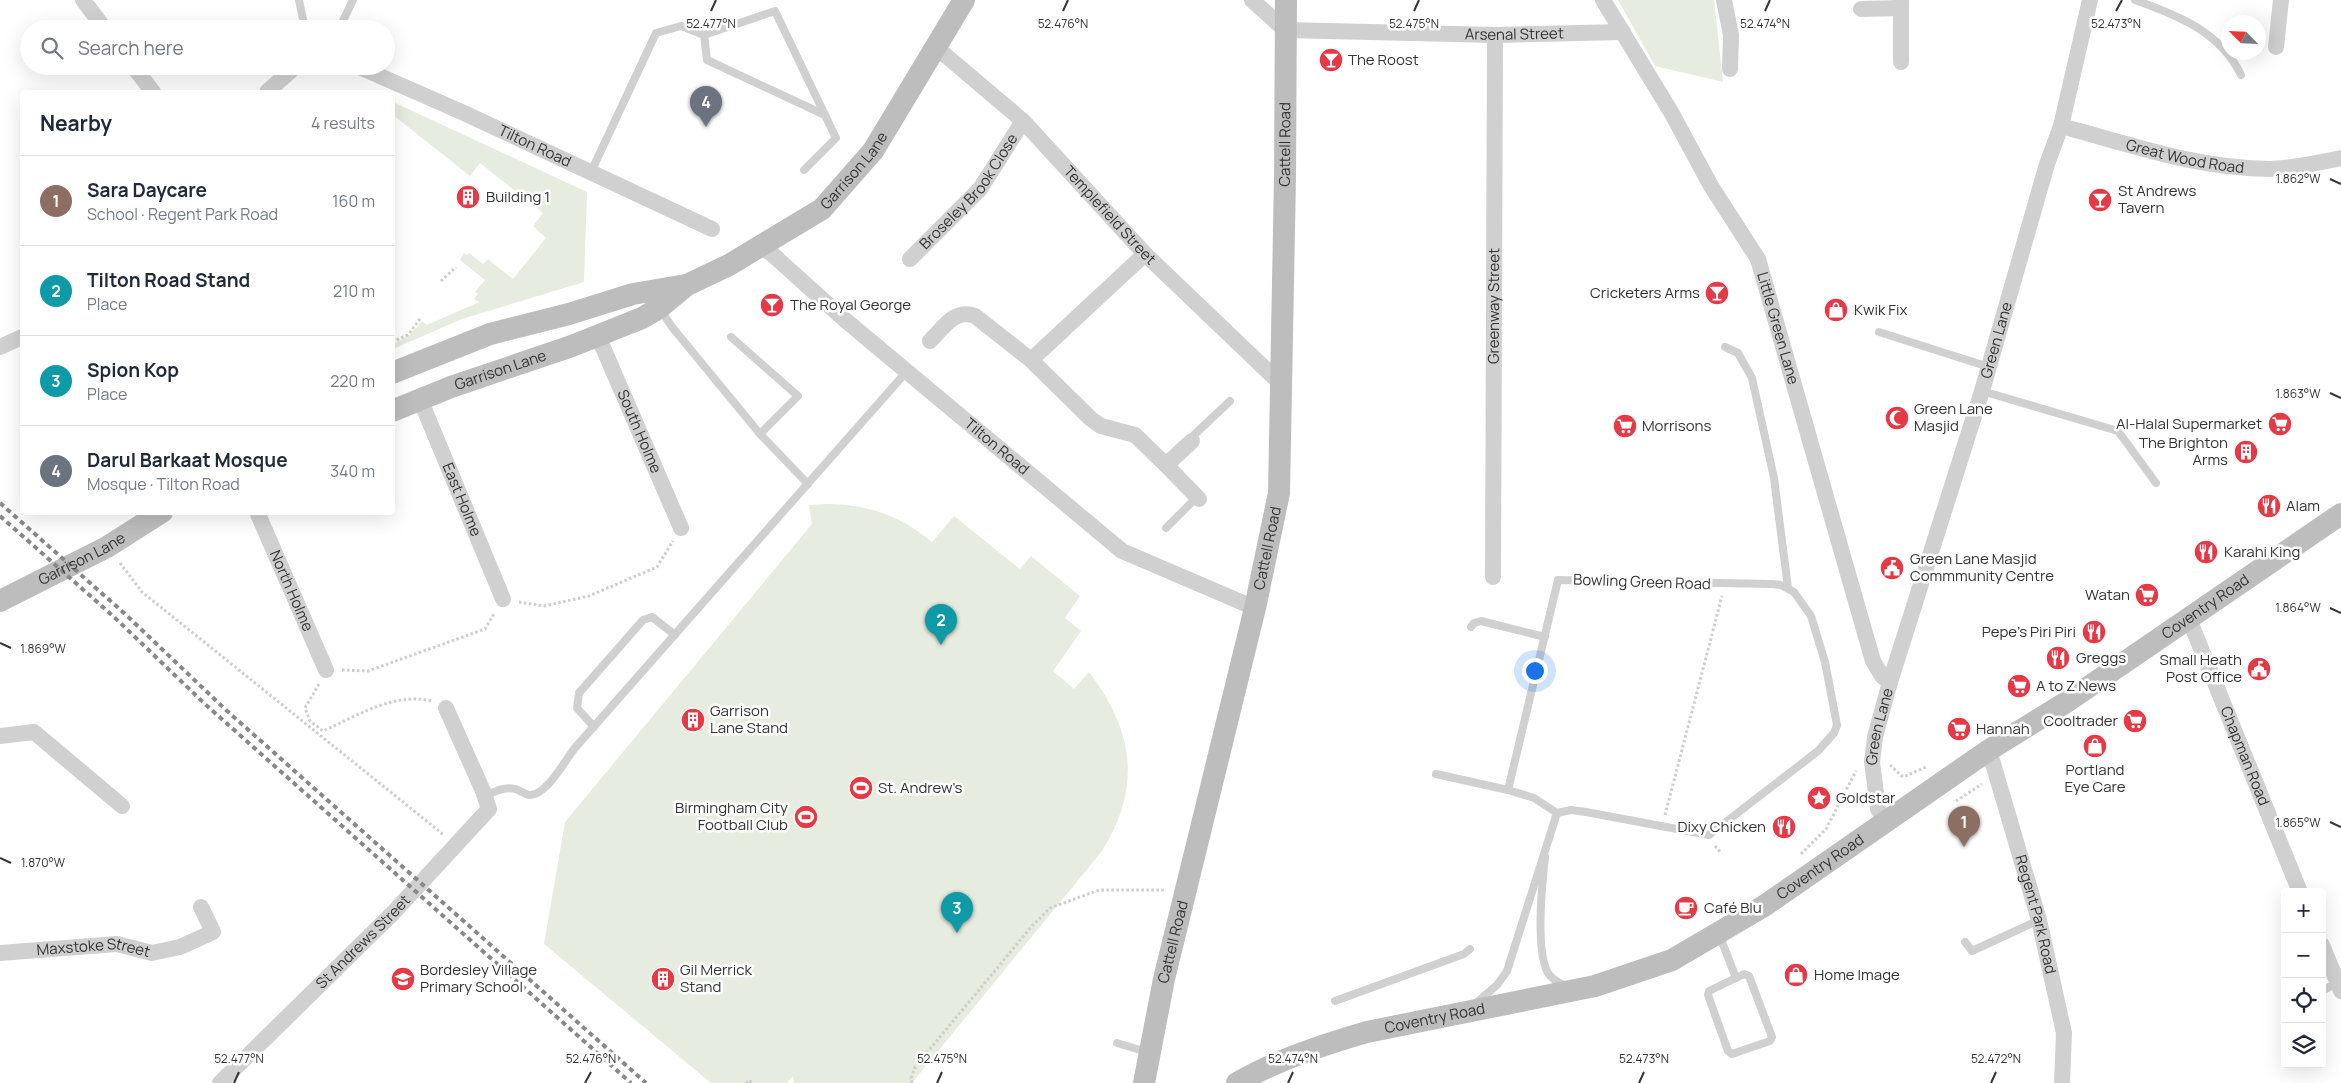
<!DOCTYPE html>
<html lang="en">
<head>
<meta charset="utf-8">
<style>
	:root { --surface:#fff; --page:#f2f2f3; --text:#1f2937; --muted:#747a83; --line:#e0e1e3; --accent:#e63946 }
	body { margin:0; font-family:Manrope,sans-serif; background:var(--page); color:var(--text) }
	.controls { position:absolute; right:15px; bottom:15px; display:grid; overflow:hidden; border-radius:5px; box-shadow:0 5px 20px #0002 }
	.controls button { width:45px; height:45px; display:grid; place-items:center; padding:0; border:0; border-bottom:1px solid var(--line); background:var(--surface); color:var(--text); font:25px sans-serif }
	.compass { position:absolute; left:2221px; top:15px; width:45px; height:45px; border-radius:50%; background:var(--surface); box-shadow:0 5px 20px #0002; rotate:294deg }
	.you { position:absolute; left:1534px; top:670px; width:18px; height:18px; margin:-12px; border:4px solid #fff; border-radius:50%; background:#1a73e8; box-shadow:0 0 0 8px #1a73e833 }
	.badge { display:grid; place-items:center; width:32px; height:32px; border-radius:50%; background:var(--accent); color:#fff; font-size:16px; font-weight:700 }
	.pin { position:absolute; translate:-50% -41px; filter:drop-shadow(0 1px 2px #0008) }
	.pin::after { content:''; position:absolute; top:26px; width:18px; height:15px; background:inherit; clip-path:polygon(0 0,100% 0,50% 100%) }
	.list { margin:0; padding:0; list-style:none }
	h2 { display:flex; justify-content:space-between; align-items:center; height:65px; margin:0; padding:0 20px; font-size:21px }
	h2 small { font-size:16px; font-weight:400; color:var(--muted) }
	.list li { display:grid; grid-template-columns:32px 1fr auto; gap:15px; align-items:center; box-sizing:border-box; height:90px; padding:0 20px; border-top:1px solid var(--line) }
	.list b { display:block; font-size:19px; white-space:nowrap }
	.list p { margin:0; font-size:16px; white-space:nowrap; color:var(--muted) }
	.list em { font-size:16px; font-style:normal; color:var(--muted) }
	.icon { flex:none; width:28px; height:28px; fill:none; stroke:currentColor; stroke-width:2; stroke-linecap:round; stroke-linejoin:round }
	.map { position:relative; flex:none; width:2341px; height:1083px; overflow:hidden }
	.search { position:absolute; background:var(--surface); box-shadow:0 5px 20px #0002; left:20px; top:20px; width:375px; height:55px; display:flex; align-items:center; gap:12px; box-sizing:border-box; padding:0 18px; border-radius:28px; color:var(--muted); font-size:19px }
	.panel { position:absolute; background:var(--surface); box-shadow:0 5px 20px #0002; left:20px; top:90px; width:375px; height:425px; border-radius:5px }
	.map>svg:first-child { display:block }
	.green { fill:#e6ecdf }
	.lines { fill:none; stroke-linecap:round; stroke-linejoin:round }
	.path { stroke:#cdcdcd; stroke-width:3; stroke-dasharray:2.5 2.5; stroke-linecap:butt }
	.lane { stroke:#d0d0d0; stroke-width:8 }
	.street { stroke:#d0d0d0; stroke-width:16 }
	.secondary { stroke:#bdbdbd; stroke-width:22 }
	.rail { stroke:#888; stroke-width:4; stroke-dasharray:5 4; stroke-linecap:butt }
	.ticks { fill:none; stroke:#333; stroke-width:2 }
	.labels { text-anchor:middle; stroke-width:5; stroke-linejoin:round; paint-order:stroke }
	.street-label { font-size:15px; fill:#333; stroke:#fff }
	.poi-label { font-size:15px; fill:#333; stroke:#fff; text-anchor:start }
	.ticks-label { font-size:12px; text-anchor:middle; fill:#333; stroke:#fff; stroke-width:5; stroke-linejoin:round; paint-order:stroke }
</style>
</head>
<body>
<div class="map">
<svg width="2341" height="1083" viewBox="0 0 2341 1083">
	<rect width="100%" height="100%" fill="#fff"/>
	<g class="green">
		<polygon points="1618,0 1714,0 1723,82 1655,66"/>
		<polygon points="393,102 587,192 584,282 462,319 393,349 393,344 410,335 422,321 427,325 479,302 474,299 478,294 475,292 485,280 460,260 464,253 467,255 469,253 483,264 488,259 513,279 546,238 533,226 543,213 480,163 470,176 393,115"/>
		<path d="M 825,504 C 866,504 900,515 932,542 L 954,516 L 1020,569 L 1031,556 L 1080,596 L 1065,618 L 1081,631 L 1053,671 L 1074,689 L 1089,672 C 1134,731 1142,787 1102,851 L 912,1083 L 794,1083 L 793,1076 L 787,1083 L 711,1083 L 544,944 L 565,822 L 812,524 L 809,505 Z"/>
	</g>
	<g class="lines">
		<g class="path">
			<polyline points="441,281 456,267"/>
			<polyline points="392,342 408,335 420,319"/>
			<polyline points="120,563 142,592 444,835"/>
			<polyline points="519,602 544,606 589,596 657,567 673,541"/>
			<polyline points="342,670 368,671 485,629 494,614"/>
			<path d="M 319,684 L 305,708 L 310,721 L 323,731 C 357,716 393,692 432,701"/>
			<polyline points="1890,765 1903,777 1926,767"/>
			<polyline points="1956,801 1982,784"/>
			<polyline points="1665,815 1722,596"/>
			<polyline points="1715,846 1721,853"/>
			<polyline points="1801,854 1826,829 1856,771"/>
			<polyline points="746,1083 749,1080 752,1083"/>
			<polyline points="912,1083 911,1078 915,1067 1032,926 1050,908 1099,890 1166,890"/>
		</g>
		<g class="lane">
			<polyline points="299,0 305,29"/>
			<path d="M 2135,0 C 2177,15 2221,32 2241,75"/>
			<polyline points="339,29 353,0"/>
			<polyline points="704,35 707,60 825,115"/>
			<polyline points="591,172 656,33 681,26 704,35 775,11 836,138 804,170"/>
			<polyline points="660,309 672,327 760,434 808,484"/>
			<polyline points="1879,332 1989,367"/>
			<polyline points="731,337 798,396 760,434"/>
			<polyline points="1725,347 1738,353 1752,378 1774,478 1788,588"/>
			<polyline points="1982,391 2118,431 2156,483"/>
			<polyline points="1192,441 1194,435 1230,401"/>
			<polyline points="1166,528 1197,497"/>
			<polyline points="1471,627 1474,623 1481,621 1545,637"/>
			<polyline points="594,727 577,708 579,693 643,620 652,617 675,635"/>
			<polyline points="1436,774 1508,790"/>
			<path d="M 485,796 C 494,792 505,786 515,789 C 520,790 524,794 529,795 C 545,797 565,761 574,749 L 908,370"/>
			<path d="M 1545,857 C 1542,884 1535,950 1548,973 C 1552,980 1560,983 1567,987"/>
			<polyline points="1719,934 1736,978"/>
			<polyline points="1965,942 1972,951 2039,920"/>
			<polygon points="1744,974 1749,976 1772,1037 1770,1041 1732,1054 1728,1051 1708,995 1709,991"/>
			<polyline points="2322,991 2338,982"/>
			<polyline points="1335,1001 1464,954 1470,949"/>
			<polyline points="1476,1003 1497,985 1507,971 1557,813 1534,798 1508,790 1558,580 1772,584 1781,585 1794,592 1811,616 1825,662 1837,725 1834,733 1818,751 1709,835 1586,812 1571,810 1557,813"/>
			<polyline points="1117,1043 1147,1052"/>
		</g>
		<g class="street">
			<polyline points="83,0 105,29"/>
			<path id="s1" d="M 1252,0 L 1285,30 L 1495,35 L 1623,32"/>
			<path id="s2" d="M 1603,0 L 1671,112 L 1711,186 L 1758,259 L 1873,661 L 1882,676 L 1890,682"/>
			<polyline points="1724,0 1731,35 1730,69"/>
			<polyline points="1901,0 1901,62"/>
			<polyline points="1861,9 1901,8"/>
			<polyline points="2276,47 2281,0"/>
			<path id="s3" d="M 937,48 L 1023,121 L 1145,254 L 1281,384"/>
			<polyline points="133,66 153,92"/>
			<path id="s4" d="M 357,66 L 464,113 L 712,229"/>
			<polyline points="267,92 296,66"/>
			<path id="s5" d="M 2061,126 C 2129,144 2198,169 2270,169 C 2294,168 2318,163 2341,158"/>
			<path id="s6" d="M 761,247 L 772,254 L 844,319 L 1122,551 L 1255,608"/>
			<path id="s7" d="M 910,259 L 980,189 L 1023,121"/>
			<path id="s8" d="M 598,336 L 681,528"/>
			<path d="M 930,341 C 943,328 955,308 975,316 L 1031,360 L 1091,419 L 1101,426 L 1135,435 L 1166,465"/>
			<polyline points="0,347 22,337"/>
			<polyline points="1031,360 1145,254"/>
			<path id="s9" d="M 420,399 L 503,599"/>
			<polyline points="1192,441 1166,465 1199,499"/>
			<path id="s10" d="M 257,512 L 326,670"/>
			<path id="s11" d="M 1493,577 L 1495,35"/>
			<path id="s12" d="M 2189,619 L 2300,892"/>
			<polyline points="0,736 34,732 122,806"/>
			<path id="s13" d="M 1989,750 L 2039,920 L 2064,1033 L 2062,1083"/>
			<path id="s14" d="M 1886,821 L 1878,809 L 1872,762 L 1875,737 L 1890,682 L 1982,391 L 2047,164 L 2061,126 L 2090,0"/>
			<polyline points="2322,945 2341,991"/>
			<path id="s15" d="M 0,953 L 117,944 L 152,953 L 180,947 L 213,932 L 201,907"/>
			<path id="s16" d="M 220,1083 L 393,913 L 489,809 L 483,791 L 446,708"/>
		</g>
		<g class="secondary">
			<polyline points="392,373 490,334 569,314 633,294 686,285"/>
			<path id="s17" d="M 392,411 L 451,387 L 572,346 L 642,318 L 659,308 L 687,285 L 729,265 L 822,209 L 873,151 L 964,0"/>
			<path id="s18" d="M 0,601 L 107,547 L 162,512"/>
			<path id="s19" d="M 1144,1083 L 1164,979 L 1255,608 L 1279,493 L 1285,177 L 1286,0"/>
			<path id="s20" d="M 1237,1083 C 1277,1060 1322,1045 1367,1032 L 1595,986 L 1672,960 L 1764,906 L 1989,750 L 2065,703 L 2341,514"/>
		</g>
		<g class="rail">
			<polyline points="0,503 124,613 226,710 646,1083"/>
			<polyline points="0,516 113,616 206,705 631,1083"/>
		</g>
	</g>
	<path class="ticks" d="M 711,11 L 716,0M 1063,11 L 1068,0M 1414,11 L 1419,0M 1765,11 L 1770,0M 2116,11 L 2122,0M 2330,179 L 2341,184M 2330,393 L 2341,398M 2330,608 L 2341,613M 0,643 L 11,648M 2330,822 L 2341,827M 0,858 L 11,863M 234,1083 L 239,1072M 585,1083 L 591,1072M 937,1083 L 942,1072M 1288,1083 L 1293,1072M 1639,1083 L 1644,1072M 1991,1083 L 1996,1072"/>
	<defs>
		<g id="bar-disc" transform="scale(1.25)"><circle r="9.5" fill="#e63946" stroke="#fff"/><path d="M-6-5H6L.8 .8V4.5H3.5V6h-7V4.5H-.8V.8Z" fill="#fff"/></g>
		<g id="building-disc" transform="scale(1.25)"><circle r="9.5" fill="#e63946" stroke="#fff"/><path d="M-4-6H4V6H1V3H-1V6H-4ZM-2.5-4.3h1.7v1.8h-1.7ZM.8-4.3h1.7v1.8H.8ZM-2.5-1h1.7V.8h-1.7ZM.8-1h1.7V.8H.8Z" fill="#fff"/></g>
		<g id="shop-disc" transform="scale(1.25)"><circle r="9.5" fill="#e63946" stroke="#fff"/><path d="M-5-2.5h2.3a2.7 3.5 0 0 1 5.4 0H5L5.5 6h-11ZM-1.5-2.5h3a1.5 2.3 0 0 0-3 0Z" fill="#fff"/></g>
		<g id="mosque-disc" transform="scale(1.25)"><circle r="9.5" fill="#e63946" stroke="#fff"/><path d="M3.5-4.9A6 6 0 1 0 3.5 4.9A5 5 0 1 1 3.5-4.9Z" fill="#fff"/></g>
		<g id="supermarket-disc" transform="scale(1.25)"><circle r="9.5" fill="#e63946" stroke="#fff"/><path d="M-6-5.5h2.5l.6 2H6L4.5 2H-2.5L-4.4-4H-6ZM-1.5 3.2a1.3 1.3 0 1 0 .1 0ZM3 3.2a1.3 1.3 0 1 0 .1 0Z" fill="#fff"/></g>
		<g id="restaurant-disc" transform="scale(1.25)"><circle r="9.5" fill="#e63946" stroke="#fff"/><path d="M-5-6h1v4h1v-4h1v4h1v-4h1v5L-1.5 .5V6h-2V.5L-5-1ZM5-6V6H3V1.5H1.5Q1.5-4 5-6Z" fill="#fff"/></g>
		<g id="civic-disc" transform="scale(1.25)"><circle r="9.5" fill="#e63946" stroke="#fff"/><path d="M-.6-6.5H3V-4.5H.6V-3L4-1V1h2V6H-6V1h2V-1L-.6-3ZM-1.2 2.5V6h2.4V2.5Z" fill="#fff"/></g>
		<g id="stadium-disc" transform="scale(1.25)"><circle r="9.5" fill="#e63946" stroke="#fff"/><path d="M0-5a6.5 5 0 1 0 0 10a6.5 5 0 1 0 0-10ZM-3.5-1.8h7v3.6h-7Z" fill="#fff"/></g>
		<g id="sight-disc" transform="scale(1.25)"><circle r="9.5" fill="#e63946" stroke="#fff"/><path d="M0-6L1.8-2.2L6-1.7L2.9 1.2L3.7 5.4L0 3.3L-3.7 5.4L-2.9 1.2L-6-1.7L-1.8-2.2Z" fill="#fff"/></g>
		<g id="cafe-disc" transform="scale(1.25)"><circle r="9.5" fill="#e63946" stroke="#fff"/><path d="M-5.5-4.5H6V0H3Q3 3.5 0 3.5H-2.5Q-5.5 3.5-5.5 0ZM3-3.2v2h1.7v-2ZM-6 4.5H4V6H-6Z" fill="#fff"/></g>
		<g id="school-disc" transform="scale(1.25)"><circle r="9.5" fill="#e63946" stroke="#fff"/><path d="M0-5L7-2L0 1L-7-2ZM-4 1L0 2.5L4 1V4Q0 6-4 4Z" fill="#fff"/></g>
	</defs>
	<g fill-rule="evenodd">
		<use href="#bar-disc" x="1331" y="60"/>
		<use href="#building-disc" x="468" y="197"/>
		<use href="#bar-disc" x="2100" y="200"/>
		<use href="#bar-disc" x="1717" y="293"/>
		<use href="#bar-disc" x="772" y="305"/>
		<use href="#shop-disc" x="1836" y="310"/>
		<use href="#mosque-disc" x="1897" y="418"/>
		<use href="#supermarket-disc" x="2280" y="424"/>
		<use href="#supermarket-disc" x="1625" y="426"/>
		<use href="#building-disc" x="2246" y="452"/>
		<use href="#restaurant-disc" x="2269" y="506"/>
		<use href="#restaurant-disc" x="2206" y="552"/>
		<use href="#civic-disc" x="1892" y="568"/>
		<use href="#supermarket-disc" x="2147" y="595"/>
		<use href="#restaurant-disc" x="2094" y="632"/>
		<use href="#restaurant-disc" x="2058" y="658"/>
		<use href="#civic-disc" x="2259" y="669"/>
		<use href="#supermarket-disc" x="2019" y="686"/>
		<use href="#building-disc" x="693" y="720"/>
		<use href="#supermarket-disc" x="2135" y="721"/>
		<use href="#supermarket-disc" x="1959" y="729"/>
		<use href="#shop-disc" x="2095" y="746"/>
		<use href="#stadium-disc" x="861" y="788"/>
		<use href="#sight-disc" x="1819" y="798"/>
		<use href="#stadium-disc" x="806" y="817"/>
		<use href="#restaurant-disc" x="1784" y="827"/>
		<use href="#cafe-disc" x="1686" y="908"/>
		<use href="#shop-disc" x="1796" y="975"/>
		<use href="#school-disc" x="403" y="979"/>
		<use href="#building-disc" x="663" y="979"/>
	</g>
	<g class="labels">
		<g class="street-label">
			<text dy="5" stroke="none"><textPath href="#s1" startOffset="274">Arsenal Street</textPath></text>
			<text dy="5" stroke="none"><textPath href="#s19" startOffset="954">Cattell Road</textPath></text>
			<text dy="5" stroke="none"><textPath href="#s4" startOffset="195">Tilton Road</textPath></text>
			<text dy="5" stroke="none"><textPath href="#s5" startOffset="128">Great Wood Road</textPath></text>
			<text dy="5" stroke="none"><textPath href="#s17" startOffset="528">Garrison Lane</textPath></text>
			<text dy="5" stroke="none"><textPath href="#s7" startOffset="90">Broseley Brook Close</textPath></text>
			<text dy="5" stroke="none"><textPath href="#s3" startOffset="241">Templefield Street</textPath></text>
			<text dy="5" stroke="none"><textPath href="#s11" startOffset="271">Greenway Street</textPath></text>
			<text dy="5" stroke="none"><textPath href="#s2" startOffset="374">Little Green Lane</textPath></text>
			<text dy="5" stroke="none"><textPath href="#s14" startOffset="502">Green Lane</textPath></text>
			<text dy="5" stroke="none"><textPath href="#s17" startOffset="116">Garrison Lane</textPath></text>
			<text dy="5" stroke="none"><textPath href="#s8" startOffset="104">South Holme</textPath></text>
			<text dy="5" stroke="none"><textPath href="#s6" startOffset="309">Tilton Road</textPath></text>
			<text dy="5" stroke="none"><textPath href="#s9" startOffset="109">East Holme</textPath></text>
			<text dy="5" stroke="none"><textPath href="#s19" startOffset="549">Cattell Road</textPath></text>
			<text dy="5" stroke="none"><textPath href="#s18" startOffset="92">Garrison Lane</textPath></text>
			<text transform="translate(1642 582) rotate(2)" y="5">Bowling Green Road</text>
			<text dy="5" stroke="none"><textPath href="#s10" startOffset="86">North Holme</textPath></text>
			<text dy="5" stroke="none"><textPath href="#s20" startOffset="1094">Coventry Road</textPath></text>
			<text dy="5" stroke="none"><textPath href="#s14" startOffset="98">Green Lane</textPath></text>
			<text dy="5" stroke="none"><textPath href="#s12" startOffset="148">Chapman Road</textPath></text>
			<text dy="5" stroke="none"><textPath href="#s20" startOffset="629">Coventry Road</textPath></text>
			<text dy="5" stroke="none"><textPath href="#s13" startOffset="171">Regent Park Road</textPath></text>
			<text dy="5" stroke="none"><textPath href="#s16" startOffset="201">St Andrews Street</textPath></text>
			<text dy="5" stroke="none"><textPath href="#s19" startOffset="144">Cattell Road</textPath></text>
			<text dy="5" stroke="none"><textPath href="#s15" startOffset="94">Maxstoke Street</textPath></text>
			<text dy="5" stroke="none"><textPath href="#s20" startOffset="209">Coventry Road</textPath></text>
		</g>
		<g class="poi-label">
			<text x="1348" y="65">The Roost</text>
			<text x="2118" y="196">St Andrews<tspan x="2118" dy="17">Tavern</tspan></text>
			<text x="486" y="202">Building 1</text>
			<text x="1700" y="298" text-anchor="end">Cricketers Arms</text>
			<text x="790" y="310">The Royal George</text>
			<text x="1854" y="315">Kwik Fix</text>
			<text x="1914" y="414">Green Lane<tspan x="1914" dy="17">Masjid</tspan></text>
			<text x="2262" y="429" text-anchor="end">Al-Halal Supermarket</text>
			<text x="1642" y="431">Morrisons</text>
			<text x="2228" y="448" text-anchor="end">The Brighton<tspan x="2228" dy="17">Arms</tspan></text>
			<text x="2286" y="511">Alam</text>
			<text x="2224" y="557">Karahi King</text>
			<text x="1910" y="564">Green Lane Masjid<tspan x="1910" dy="17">Commmunity Centre</tspan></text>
			<text x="2130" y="600" text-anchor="end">Watan</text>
			<text x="2076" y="637" text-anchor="end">Pepe's Piri Piri</text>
			<text x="2076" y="663">Greggs</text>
			<text x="2242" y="665" text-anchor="end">Small Heath<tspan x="2242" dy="17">Post Office</tspan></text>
			<text x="2036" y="691">A to Z News</text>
			<text x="710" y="716">Garrison<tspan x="710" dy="17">Lane Stand</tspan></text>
			<text x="2118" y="726" text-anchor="end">Cooltrader</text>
			<text x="1976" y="734">Hannah</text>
			<text x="2095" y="775" text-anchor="middle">Portland<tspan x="2095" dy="17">Eye Care</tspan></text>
			<text x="878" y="793">St. Andrew's</text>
			<text x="1836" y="803">Goldstar</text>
			<text x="788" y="813" text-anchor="end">Birmingham City<tspan x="788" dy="17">Football Club</tspan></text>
			<text x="1766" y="832" text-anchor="end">Dixy Chicken</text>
			<text x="1704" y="913">Café Blu</text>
			<text x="420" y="975">Bordesley Village<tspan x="420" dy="17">Primary School</tspan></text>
			<text x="680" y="975">Gil Merrick<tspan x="680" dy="17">Stand</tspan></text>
			<text x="1814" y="980">Home Image</text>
		</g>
	</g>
	<g class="ticks-label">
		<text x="711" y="28">52.477°N</text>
		<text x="1063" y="28">52.476°N</text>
		<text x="1414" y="28">52.475°N</text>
		<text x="1765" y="28">52.474°N</text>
		<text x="2116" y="28">52.473°N</text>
		<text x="2298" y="183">1.862°W</text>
		<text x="2298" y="398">1.863°W</text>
		<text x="2298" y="612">1.864°W</text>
		<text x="43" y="653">1.869°W</text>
		<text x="2298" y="827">1.865°W</text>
		<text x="43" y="867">1.870°W</text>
		<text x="239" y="1063">52.477°N</text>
		<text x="591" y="1063">52.476°N</text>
		<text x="942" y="1063">52.475°N</text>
		<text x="1293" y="1063">52.474°N</text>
		<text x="1644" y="1063">52.473°N</text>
		<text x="1996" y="1063">52.472°N</text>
	</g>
</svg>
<div class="controls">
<button>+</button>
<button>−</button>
<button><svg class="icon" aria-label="locate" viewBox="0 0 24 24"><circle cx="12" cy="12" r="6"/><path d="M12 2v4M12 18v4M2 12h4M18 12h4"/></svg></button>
<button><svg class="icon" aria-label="layers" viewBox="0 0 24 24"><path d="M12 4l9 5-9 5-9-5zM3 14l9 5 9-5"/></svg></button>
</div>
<svg class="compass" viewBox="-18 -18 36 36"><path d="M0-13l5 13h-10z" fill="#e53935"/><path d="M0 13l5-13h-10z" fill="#747a83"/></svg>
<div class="you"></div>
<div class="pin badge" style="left:1964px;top:847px;background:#8d6e63">1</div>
<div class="pin badge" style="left:941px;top:645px;background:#0f9aa8">2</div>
<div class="pin badge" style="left:957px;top:933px;background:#0f9aa8">3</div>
<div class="pin badge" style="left:706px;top:127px;background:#6b7280">4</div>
<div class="search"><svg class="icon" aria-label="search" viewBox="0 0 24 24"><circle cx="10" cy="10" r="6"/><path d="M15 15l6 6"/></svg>Search here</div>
<section class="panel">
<h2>Nearby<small>4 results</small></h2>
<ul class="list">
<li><span class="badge" style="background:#8d6e63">1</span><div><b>Sara Daycare</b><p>School · Regent Park Road</p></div><em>160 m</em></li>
<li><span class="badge" style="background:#0f9aa8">2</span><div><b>Tilton Road Stand</b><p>Place</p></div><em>210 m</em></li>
<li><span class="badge" style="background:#0f9aa8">3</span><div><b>Spion Kop</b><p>Place</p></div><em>220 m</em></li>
<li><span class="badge" style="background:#6b7280">4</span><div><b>Darul Barkaat Mosque</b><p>Mosque · Tilton Road</p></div><em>340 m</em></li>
</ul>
</section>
</div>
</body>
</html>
